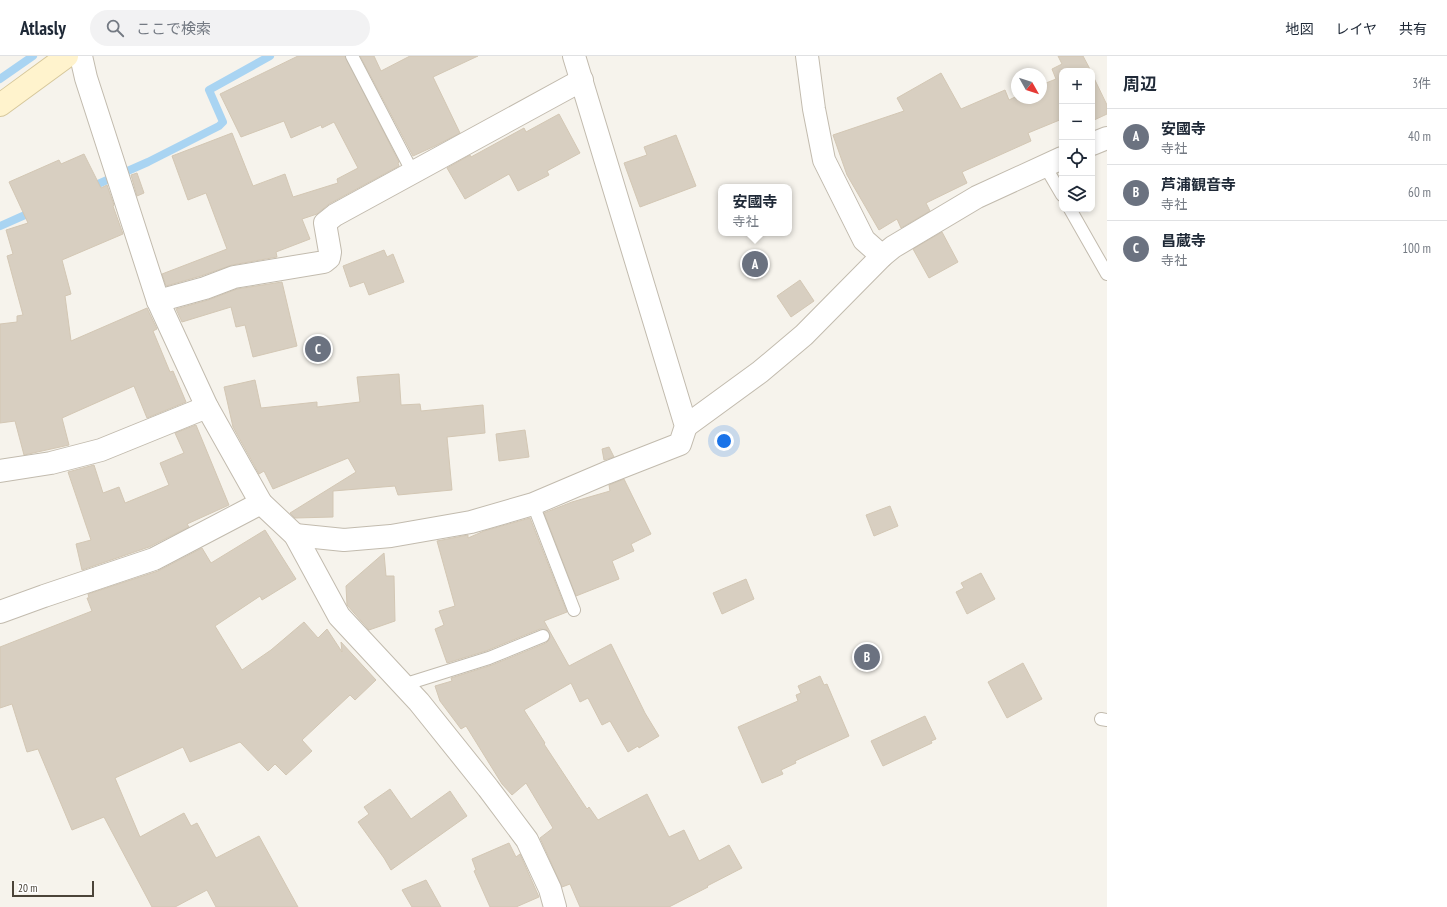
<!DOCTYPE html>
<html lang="ja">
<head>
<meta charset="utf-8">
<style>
	:root { --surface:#fff; --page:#f2f2f3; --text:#1f2937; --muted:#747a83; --line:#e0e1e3; --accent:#2563eb }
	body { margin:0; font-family:"PT Sans Narrow","Noto Sans JP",sans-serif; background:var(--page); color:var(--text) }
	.controls { position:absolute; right:12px; top:12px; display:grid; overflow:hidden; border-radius:8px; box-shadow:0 2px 6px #0003 }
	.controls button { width:36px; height:36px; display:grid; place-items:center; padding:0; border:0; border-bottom:1px solid var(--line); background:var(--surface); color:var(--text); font:20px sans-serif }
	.compass { position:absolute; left:1011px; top:12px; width:36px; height:36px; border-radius:50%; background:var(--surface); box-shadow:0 2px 6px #0003; rotate:129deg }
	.scale { position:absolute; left:12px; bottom:10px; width:82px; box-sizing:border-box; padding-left:4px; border:2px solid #4b4439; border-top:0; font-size:11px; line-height:14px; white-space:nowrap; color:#4b4439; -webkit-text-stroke:3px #fff; paint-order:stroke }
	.you { position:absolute; left:724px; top:385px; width:14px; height:14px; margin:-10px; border:3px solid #fff; border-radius:50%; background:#1a73e8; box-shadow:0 0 0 6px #1a73e833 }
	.badge { display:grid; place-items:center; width:26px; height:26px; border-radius:50%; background:var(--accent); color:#fff; font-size:13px; font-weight:700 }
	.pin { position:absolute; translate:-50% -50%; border:2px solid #fff; box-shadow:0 1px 4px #0006 }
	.popup { position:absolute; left:718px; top:128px; width:74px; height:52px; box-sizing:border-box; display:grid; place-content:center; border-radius:8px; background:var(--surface); filter:drop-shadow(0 1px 3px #0005); font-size:13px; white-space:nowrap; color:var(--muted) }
	.popup b { font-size:15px; color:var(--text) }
	.popup::after { content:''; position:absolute; left:50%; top:100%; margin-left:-8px; border:8px solid transparent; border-top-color:var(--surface) }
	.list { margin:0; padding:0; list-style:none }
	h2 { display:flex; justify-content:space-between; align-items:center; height:52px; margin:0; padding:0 16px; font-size:17px }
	h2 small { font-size:13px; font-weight:400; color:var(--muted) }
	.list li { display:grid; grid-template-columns:26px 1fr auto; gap:12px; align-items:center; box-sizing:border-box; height:56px; padding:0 16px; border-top:1px solid var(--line) }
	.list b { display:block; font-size:15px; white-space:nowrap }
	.list p { margin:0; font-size:13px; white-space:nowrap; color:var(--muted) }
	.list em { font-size:13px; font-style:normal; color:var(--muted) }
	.icon { flex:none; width:22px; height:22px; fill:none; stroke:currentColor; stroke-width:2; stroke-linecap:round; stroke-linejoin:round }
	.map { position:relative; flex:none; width:1107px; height:851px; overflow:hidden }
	header { display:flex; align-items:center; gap:24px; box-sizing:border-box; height:56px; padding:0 20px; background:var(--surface); border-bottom:1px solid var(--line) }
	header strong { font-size:19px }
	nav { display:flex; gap:22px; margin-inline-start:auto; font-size:14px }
	.search { width:280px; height:36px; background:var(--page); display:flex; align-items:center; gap:10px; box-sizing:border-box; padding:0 14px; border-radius:22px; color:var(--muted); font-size:15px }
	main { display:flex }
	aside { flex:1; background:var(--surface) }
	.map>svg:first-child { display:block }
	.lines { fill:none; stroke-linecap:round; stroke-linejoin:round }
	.stream { stroke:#a9d4f2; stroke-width:8 }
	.building { fill:#d8cfc1; stroke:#d3c7b4 }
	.lane-casing { stroke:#c2bbae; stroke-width:14 }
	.street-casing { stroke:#c2bbae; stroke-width:24 }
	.secondary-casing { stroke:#d6c79b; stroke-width:24 }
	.lane { stroke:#fff; stroke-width:12 }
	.street { stroke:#fff; stroke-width:22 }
	.secondary { stroke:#fff3cd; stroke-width:22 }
</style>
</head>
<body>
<header>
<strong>Atlasly</strong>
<div class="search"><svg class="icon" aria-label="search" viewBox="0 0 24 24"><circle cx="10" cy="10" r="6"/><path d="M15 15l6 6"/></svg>ここで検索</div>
<nav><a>地図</a><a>レイヤ</a><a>共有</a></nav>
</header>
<main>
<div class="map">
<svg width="1107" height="851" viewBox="0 0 1107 851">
	<rect width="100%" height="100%" fill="#f6f3ec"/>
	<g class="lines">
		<g class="stream">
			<polyline points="0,23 33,0"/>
			<polyline points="89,132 148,106 219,70 223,66 209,34 270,0"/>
			<polyline points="0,170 34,155"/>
		</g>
	</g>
	<g class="building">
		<polygon points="298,0 345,0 399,106 398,107 399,110 329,148 317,158 302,163 310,183 276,196 277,201 232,209 201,220 166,230 162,218 227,193 206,137 188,144 172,100 232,77 253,130 285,118 293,141 338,127 337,123 358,112 334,66 322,72 321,69 291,82 284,65 241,81 220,38"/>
		<polygon points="360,0 374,0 381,15 410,0 478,0 433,21 460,77 435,90 413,100"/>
		<polygon points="1058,0 1083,0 1091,15 1062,15 1062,63 1028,77 1031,85 962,116 967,127 926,147 930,155 901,172 897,163 879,174 847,119 833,79 904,55 897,42 941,17 961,53 1005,34 1009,44 1017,40 1017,42 1041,42 1041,29 1056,23 1052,13 1062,8"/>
		<polygon points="1092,18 1107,49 1107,58 1092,65"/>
		<polygon points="559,58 580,97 547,115 549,119 518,135 509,118 465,143 447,112 470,99 471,101 524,72 526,76"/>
		<polygon points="676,79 696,130 640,151 624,107 647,99 644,91"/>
		<polygon points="84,98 101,132 107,129 114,149 113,150 123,178 62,204 71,238 65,240 71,285 147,252 157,273 153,275 170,316 173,315 186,346 147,362 134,330 62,362 69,389 24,399 15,365 0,367 0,268 17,266 17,260 23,259 7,200 13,198 6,174 28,167 9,126 59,104 61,108"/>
		<polygon points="137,117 144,137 137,140 131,119"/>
		<polygon points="942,176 958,206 929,222 913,193"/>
		<polygon points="384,194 387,201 393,198 404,226 369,239 364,226 350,231 343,210"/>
		<polygon points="800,224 814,245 791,261 777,240"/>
		<polygon points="282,226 297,290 253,301 245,269 236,271 231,251 182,266 176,253 208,244 237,233"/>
		<polygon points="399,318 401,349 420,348 421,355 483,349 485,377 447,381 452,434 398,439 395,430 333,435 333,461 295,462 290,457 356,416 348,402 273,433 264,415 259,418 233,371 224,331 255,324 261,352 317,346 317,351 360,346 357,321"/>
		<polygon points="196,369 229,449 187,468 189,471 149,491 82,514 76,488 91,484 68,416 94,409 103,437 119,431 125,447 169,429 160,407 184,397 175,377"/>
		<polygon points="525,374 529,401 499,405 496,378"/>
		<polygon points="609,391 614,401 604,404 602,393"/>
		<polygon points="624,423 651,478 631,488 634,495 612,505 619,523 576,540 544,457 572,446 610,435 609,429"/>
		<polygon points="890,450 898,470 874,480 866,459"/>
		<polygon points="530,462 567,556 544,565 569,610 611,588 645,657 659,680 639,692 638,690 628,696 610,665 602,669 588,642 580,646 571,627 524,654 545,687 544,688 587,753 589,751 598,764 647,738 669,781 684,774 699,805 729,789 742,812 707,830 708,831 669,851 580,851 570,828 562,831 540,782 553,772 526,727 512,739 502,728 466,670 461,673 440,645 435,630 452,625 451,622 492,609 546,587 549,584 550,581 547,574 540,573 486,595 447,607 435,573 444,569 439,555 455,550 437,485 468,479 468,482 484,475"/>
		<polygon points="265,474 296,523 262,544 260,540 215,570 242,614 271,594 304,566 318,582 327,573 342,596 341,586 376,624 355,644 350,639 302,684 312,695 286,719 275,708 268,715 240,686 190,706 183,691 115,722 140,781 184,757 191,770 197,767 216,802 259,780 298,851 216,851 207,834 175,851 152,851 104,761 72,774 38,693 27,696 12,648 0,652 0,591 92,555 87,542 89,542 88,538 158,515 202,492 211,507"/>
		<polygon points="384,497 386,520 394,520 395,565 369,574 347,549 346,530"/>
		<polygon points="981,517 995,543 967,558 956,536 964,532 961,527"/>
		<polygon points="746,523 754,543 722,558 713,537"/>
		<polygon points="1023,607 1042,643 1007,662 988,626"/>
		<polygon points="820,620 824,629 827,628 849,680 795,705 796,707 781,714 783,718 762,727 738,671 798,645 796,639 801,637 798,630"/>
		<polygon points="925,660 936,683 931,685 932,687 883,710 871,685"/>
		<polygon points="390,733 411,763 450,735 467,760 391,814 384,802 358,766 369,758 364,751"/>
		<polygon points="509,787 516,801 520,798 539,841 516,851 490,851 474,815 476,814 472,803"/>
		<polygon points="426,824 441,851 412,851 402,834"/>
	</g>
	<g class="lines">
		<g class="lane-casing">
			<g id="lane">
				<polyline points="352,0 413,117"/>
				<polyline points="1045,110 1062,139"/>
				<polyline points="1070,153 1107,218"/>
				<polyline points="533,448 574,554"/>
				<polyline points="403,629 489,602 543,580"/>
				<polyline points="1101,663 1107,664"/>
			</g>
		</g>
		<g class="street-casing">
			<g id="street">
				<polyline points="81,0 86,22 158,245 207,351 261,447 295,479 339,560 419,646 488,732 527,784 550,833 555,851"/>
				<polyline points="807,0 814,53 824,104 864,184 882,200"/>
				<polyline points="1092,88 1107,82"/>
				<polyline points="158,245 205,232 234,221 324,206 329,202 330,196 325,167 335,159 582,24"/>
				<polyline points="686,370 760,316 804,279 882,200 893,191 977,141 1062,102"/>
				<polyline points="0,415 51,407 101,394 207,351"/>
				<polyline points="295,479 344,484 391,480 471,466 533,448 606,417 680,388 686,370 574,0"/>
				<polyline points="0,556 44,540 154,503 261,447"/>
			</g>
		</g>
		<g class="secondary-casing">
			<polyline id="secondary" points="0,49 67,0"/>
		</g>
		<use href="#lane" class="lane"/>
		<use href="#street" class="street"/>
		<use href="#secondary" class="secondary"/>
	</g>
</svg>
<div class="controls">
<button>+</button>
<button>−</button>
<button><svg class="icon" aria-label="locate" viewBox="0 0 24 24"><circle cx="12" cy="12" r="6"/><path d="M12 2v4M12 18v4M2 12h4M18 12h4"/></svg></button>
<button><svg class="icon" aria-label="layers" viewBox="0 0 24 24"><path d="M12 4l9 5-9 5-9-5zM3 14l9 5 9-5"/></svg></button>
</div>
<svg class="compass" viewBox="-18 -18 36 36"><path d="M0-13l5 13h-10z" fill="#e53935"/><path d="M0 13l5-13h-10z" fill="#747a83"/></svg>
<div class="scale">20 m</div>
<div class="you"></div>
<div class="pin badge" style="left:755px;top:208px;background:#6b7280">A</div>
<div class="popup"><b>安國寺</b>寺社</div>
<div class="pin badge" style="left:867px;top:601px;background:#6b7280">B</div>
<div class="pin badge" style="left:318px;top:293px;background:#6b7280">C</div>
</div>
<aside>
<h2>周辺<small>3件</small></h2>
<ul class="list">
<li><span class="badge" style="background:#6b7280">A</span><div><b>安國寺</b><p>寺社</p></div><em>40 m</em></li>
<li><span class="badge" style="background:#6b7280">B</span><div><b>芦浦観音寺</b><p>寺社</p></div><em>60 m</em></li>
<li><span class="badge" style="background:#6b7280">C</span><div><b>昌蔵寺</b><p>寺社</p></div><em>100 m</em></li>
</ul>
</aside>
</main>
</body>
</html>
